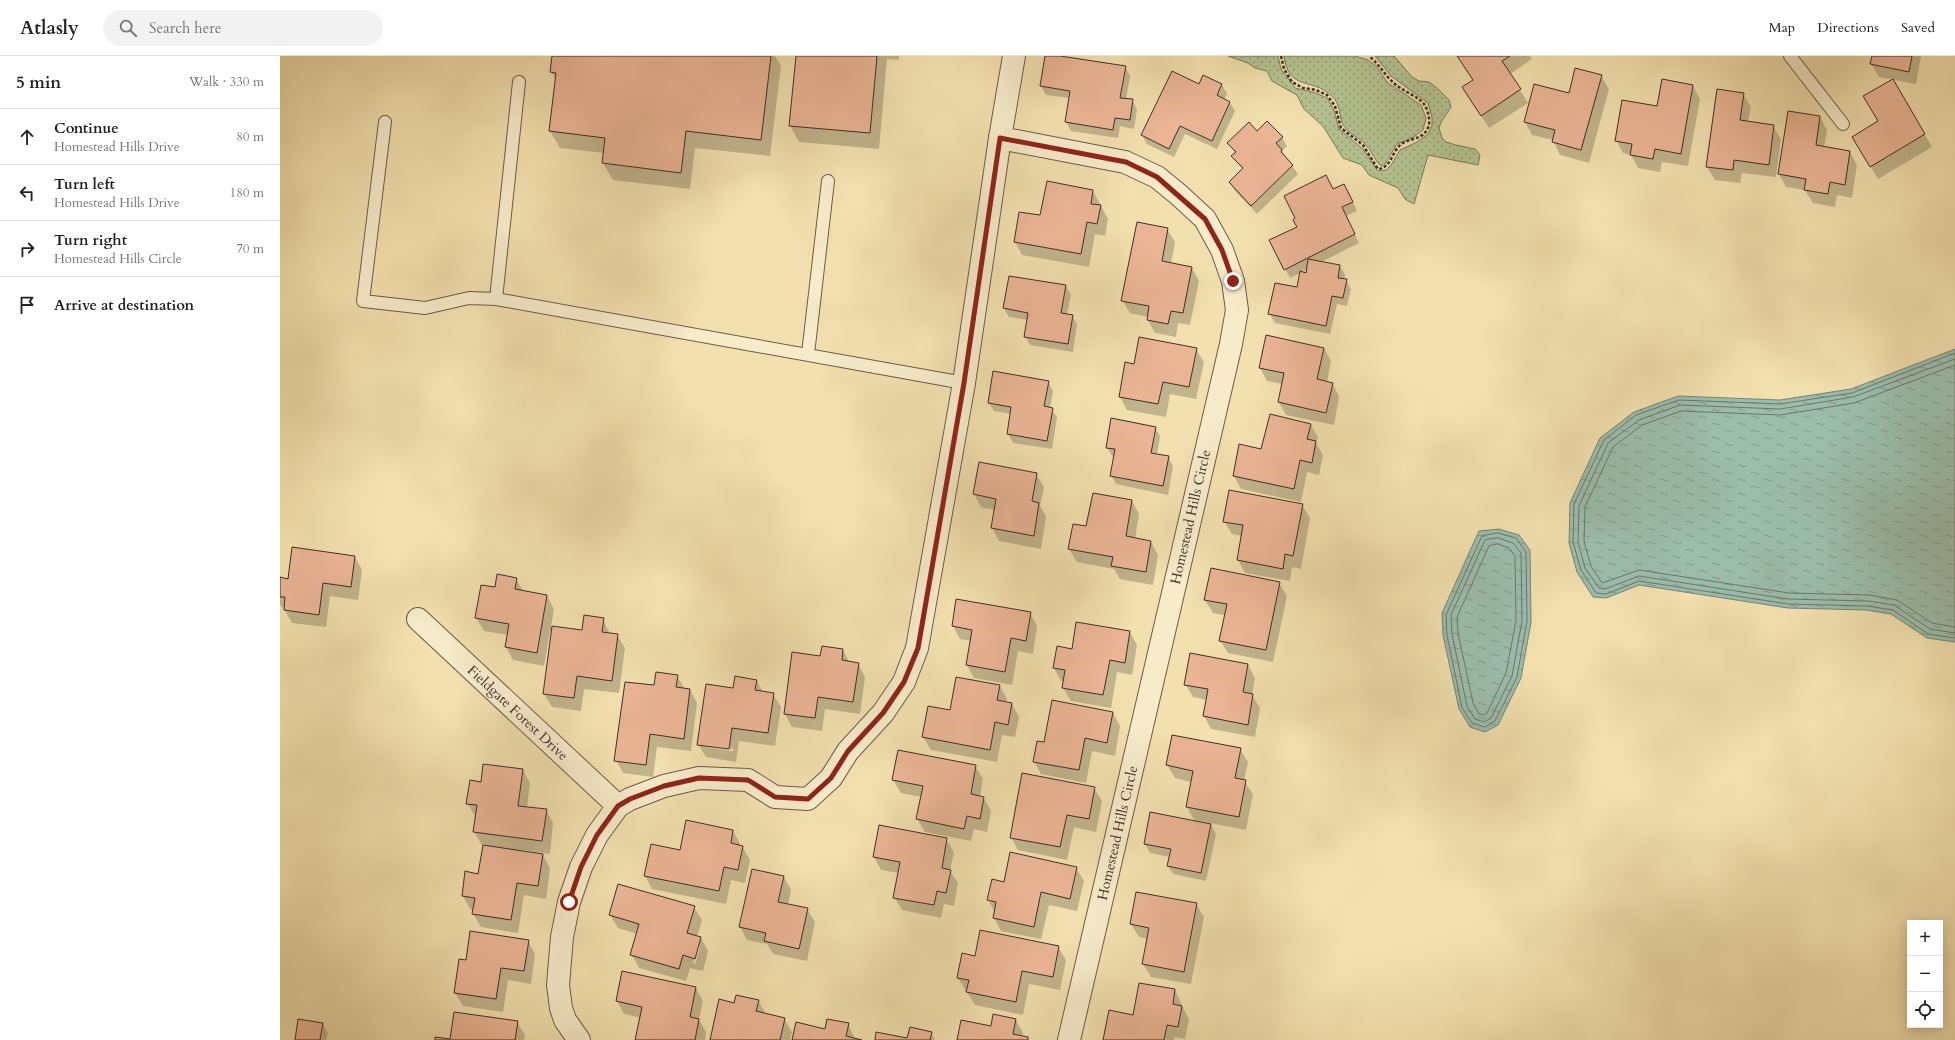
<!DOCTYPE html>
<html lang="en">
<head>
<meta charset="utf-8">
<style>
	:root { --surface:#fff; --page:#f2f2f2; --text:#202124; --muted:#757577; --line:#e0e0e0 }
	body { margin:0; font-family:Cardo,serif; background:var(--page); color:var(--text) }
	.controls { position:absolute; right:12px; bottom:12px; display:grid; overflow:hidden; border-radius:0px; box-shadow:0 2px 10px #0003 }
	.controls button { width:36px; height:36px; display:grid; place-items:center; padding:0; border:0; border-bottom:1px solid var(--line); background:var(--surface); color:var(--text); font:20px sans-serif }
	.stop { position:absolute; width:12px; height:12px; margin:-9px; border:3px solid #8f2418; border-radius:50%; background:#fff }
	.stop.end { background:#8f2418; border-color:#fff; box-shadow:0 1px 4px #0008 }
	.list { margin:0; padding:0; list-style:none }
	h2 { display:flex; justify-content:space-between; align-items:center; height:52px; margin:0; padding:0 16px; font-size:17px }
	h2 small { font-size:13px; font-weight:400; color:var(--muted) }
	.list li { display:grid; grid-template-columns:26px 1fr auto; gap:12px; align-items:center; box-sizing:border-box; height:56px; padding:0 16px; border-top:1px solid var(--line) }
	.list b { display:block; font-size:15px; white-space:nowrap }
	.list p { margin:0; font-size:13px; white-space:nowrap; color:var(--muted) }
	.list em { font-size:13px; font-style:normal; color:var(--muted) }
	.icon { flex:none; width:22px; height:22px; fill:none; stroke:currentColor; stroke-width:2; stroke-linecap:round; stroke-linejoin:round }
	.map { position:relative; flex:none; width:1675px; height:984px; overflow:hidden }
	header { display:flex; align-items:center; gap:24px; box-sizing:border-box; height:56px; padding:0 20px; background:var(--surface); border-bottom:1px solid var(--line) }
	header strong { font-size:19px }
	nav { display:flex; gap:22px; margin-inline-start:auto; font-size:14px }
	.search { width:280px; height:36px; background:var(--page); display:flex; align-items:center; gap:10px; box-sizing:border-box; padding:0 14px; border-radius:22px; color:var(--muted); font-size:15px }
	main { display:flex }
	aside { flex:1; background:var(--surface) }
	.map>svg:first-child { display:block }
	.grass { fill:url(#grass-dots); stroke:#79795c }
	.water { fill:url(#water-ripples); stroke:#768478 }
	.shadow { fill:#0003; fill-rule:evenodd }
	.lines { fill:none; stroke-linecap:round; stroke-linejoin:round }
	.shore { stroke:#6c766a; stroke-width:1 }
	.building { fill:#ebb595; stroke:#3e2f29 }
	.lane-casing { stroke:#6b5b4a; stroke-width:14 }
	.street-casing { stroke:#6b5b4a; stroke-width:24 }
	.path { stroke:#3e2f29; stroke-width:2.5; stroke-dasharray:3 2; stroke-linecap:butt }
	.lane { stroke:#f7ebca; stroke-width:12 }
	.street { stroke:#f7ebca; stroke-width:22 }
	.route { stroke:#8f2418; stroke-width:5 }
	.labels { text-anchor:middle; stroke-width:3; stroke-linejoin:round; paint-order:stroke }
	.street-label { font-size:14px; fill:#3e2f29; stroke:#f7ebca }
</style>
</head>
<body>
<header>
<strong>Atlasly</strong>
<div class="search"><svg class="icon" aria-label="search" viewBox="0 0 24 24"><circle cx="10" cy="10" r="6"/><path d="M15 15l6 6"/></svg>Search here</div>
<nav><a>Map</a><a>Directions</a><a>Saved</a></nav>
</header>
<main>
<aside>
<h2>5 min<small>Walk · 330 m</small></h2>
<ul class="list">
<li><svg class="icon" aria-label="ahead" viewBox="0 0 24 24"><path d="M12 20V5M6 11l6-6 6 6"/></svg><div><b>Continue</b><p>Homestead Hills Drive</p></div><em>80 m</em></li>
<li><svg class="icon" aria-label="left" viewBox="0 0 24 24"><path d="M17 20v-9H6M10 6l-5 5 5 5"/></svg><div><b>Turn left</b><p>Homestead Hills Drive</p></div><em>180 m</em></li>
<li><svg class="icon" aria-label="right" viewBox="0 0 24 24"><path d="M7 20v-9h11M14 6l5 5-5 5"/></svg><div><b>Turn right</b><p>Homestead Hills Circle</p></div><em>70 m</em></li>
<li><svg class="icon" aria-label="arrive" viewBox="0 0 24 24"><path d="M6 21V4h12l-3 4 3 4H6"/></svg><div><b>Arrive at destination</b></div></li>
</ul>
</aside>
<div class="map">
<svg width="1675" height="984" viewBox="0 0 1675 984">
	<defs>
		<pattern id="grass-dots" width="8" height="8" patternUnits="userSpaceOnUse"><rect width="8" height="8" fill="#b4c390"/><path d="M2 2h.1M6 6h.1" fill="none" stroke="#949f76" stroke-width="1.8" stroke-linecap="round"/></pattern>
		<pattern id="water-ripples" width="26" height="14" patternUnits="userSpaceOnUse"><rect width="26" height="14" fill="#9bbdac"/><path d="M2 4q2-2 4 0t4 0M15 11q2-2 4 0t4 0" fill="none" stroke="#809a8c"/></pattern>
	</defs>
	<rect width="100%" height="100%" fill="#f2e0ae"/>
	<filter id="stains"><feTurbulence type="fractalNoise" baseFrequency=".005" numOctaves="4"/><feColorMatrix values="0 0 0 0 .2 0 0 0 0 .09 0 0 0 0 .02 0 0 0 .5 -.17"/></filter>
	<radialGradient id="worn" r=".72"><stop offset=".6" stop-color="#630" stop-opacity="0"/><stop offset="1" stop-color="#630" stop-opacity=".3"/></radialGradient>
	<g class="grass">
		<polygon points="948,0 998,0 1001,13 1015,32 1036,37 1047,42 1054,54 1059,73 1083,93 1098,115 1106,114 1111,109 1120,94 1137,86 1148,78 1152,70 1152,61 1148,47 1111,20 1095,0 1114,0 1132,21 1139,25 1149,26 1157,32 1169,44 1171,51 1161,66 1159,72 1162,82 1166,86 1176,89 1195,93 1200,99 1198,109 1148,99 1134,148 1125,143 1118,132 1089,119 1082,109 1063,102 1043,70 1024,53 1017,39 992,25 987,15 975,12 968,7"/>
		<path d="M 1004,0 L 1075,0 L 1088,4 L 1096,10 L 1108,27 L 1141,49 L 1146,62 L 1143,74 L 1132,82 L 1117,88 L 1105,108 L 1101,110 C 1094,104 1092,94 1085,88 C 1079,81 1069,78 1064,70 C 1057,60 1064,48 1047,36 C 1029,23 1008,33 1004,0 Z"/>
	</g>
	<g class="water">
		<polygon points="1675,293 1675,586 1647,582 1611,558 1586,554 1508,552 1359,529 1326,542 1313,541 1297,516 1289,487 1290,447 1320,382 1354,356 1398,340 1500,344 1571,333"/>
		<polygon points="1219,473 1239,479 1250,494 1251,566 1241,622 1218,669 1205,676 1190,671 1179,653 1163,579 1162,557 1199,475"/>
	</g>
	<g class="shadow">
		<polygon points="272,0 495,0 501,10 490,100 415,92 410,133 333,124 323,107 324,97 280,92 270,75 276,24 271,16"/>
		<polygon points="516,0 619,0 619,4 607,3 599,93 519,86 510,69"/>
		<polygon points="766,0 845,11 850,20 846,44 852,44 857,53 854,73 840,70 838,82 791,75 786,66 790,42 766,39 761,30"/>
		<polygon points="1178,0 1250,0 1252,3 1230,18 1248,47 1209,72 1191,44 1193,25"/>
		<polygon points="1593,0 1641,0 1636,28 1599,21 1591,8"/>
		<polygon points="923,20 942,29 947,38 944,44 950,47 955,55 937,93 905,78 894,101 867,88 862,79 919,30"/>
		<polygon points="1321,20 1329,33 1309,107 1280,99 1273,84 1252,79 1245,66"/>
		<polygon points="1612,24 1652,91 1598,123 1581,94 1599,66"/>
		<polygon points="1413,30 1420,43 1408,110 1382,106 1380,116 1358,112 1351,99 1343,97 1336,84 1378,52"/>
		<polygon points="1463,38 1471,51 1468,66 1493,70 1501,83 1496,121 1462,117 1460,127 1435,124 1427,111"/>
		<polygon points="1540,61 1547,74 1544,92 1570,96 1577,109 1572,142 1557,139 1555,151 1533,147 1525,134 1506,131 1499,118"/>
		<polygon points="1002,82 1007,90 1002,95 1018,118 977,158 955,135 950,127 963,114 952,100 955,97 949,87"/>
		<polygon points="1053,134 1069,137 1077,155 1066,160 1079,187 1041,206 1060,210 1065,219 1064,224 1066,224 1071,233 1067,250 1057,248 1050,278 995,267 990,258 1018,232 1027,218 1028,213 1010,222 1005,213 1018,171"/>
		<polygon points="813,135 828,163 825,180 815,178 809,211 742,199 735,186 761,161"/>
		<polygon points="887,173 895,186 891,208 912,212 919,225 910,269 898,267 896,281 875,277 868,264 868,261 850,257 842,244"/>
		<polygon points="786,230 791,239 787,259 792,260 797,268 793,296 750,289 745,280 748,264 729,261 724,252"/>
		<polygon points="1044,292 1051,305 1047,326 1052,327 1059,340 1054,369 1006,359 999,346 1002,328 987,325 980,312"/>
		<polygon points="916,293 924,306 916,343 890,338 886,361 847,354 840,341 854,309"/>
		<polygon points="768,326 773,335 770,352 777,361 772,393 733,387 728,378 731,358 714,355 709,347"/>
		<polygon points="1030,368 1038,381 1036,387 1043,399 1039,419 1027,416 1021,446 961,433 954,420"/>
		<polygon points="875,372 880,380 877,399 888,401 893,410 888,439 836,428 831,419 834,401 832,400 827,391"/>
		<polygon points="699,408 756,418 764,431 760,450 766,460 761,493 719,485 712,472 715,454 701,451 694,438"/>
		<polygon points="813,438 852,445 859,458 855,483 871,486 878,499 873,529 840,523 834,513 797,506 789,493 807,471"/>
		<polygon points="1022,449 1030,462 1021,513 1012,511 1010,525 965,517 958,504 962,480 952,478 944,465"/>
		<polygon points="75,501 82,514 78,544 50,540 46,571 12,567 4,553 0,549 0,522 9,524"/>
		<polygon points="236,523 244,536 267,540 274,553 271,571 303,575 323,563 330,578 337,579 345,592 339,637 304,633 301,655 272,651 264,638 272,575 270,575 264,610 233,604 226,591 228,579 204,575 196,562 216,533"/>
		<polygon points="999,527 1007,540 993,606 948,597 940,584 945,559 933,557 925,544"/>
		<polygon points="750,557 757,570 753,598 738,595 732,629 694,622 687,609 691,585 680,583 673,570"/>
		<polygon points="797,567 850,576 857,589 852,619 837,616 831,652 791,645 783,632 784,625 781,625 774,612 792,594"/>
		<polygon points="563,594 570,607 578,608 585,621 580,658 545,653 542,675 512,671 505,658 541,601"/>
		<polygon points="968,609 975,622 972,639 980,652 975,681 931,673 924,660 927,644 913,641 905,628"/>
		<polygon points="397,620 405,633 410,634 417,647 411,695 377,691 373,721 343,717 336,704"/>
		<path d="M 476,624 L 483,636 L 493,638 L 501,651 L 495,690 L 459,685 L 456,706 L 426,701 L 418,688 L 454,633 ZM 426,689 L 454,693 L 453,695 L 426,691 Z"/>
		<polygon points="720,630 727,643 726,647 732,648 739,661 735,681 722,679 717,706 651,694 643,681 671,655"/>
		<polygon points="833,657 840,670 835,700 812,695 806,727 761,718 754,705 765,688"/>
		<polygon points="960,693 968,706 964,725 973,738 966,774 914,764 907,751 911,726 895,722 887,709"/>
		<polygon points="695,710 703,723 700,741 703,741 711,755 707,776 694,773 691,785 645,776 637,763 642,741 621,737 613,724"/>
		<polygon points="243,714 250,727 247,752 266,754 273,767 270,798 242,794 242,796 263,799 270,812 266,843 244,839 238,877 201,871 193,858 194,854 190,853 183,840 199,819 204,789 202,789 194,776 196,761 187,747 201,727"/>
		<polygon points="814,732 822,745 816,776 794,771 787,804 738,794 731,781"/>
		<polygon points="931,769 936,778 926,825 893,818 888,810 890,801 870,797 865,788"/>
		<polygon points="453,774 460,788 460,790 462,790 470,804 465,827 451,824 446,848 372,833 365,820 401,796"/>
		<polygon points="666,783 674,796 670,815 678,827 674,850 664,848 661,862 622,854 614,841 619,817 601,814 594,801"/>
		<polygon points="796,812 804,825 797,855 769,849 761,883 721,875 714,862 715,856 708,844 725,827"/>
		<polygon points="504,821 511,834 508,849 527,853 535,866 527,905 493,898 487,888 467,884 460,871"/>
		<polygon points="916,848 924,861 911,928 871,921 863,908 868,883 859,881 851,868"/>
		<path d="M 414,851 L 422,864 L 417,881 L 421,882 L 428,895 L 423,915 L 410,912 L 406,925 L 359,912 L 352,899 L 357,878 L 338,872 L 330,859 ZM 418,891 L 420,891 L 415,908 L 413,907 Z"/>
		<polygon points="248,885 255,898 251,928 228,924 223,956 183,950 175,937 180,904 187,905"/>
		<polygon points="778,891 786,904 780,934 749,928 743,959 695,949 678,922 696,901"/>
		<polygon points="416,932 423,945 419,964 426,976 425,984 356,984 361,962 344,958 337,945"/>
		<polygon points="895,934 909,964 905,983 894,981 894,984 824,984 854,960"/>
		<polygon points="478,945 486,958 504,963 512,976 510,984 431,984"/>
		<polygon points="714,960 736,964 743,977 742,981 749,984 678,984 712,972"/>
		<polygon points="237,966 245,979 244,984 171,984"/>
		<polygon points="43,968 48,977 46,984 16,984"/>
		<polygon points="568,968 575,983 581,984 513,984"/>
		<polygon points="651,977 655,984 596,984 628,984"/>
	</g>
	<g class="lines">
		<g class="shore">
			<polyline points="1675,297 1572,337 1500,348 1399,344 1356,359 1324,384 1294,448 1293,486 1301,514 1316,537 1326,538 1359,525 1508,548 1587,550 1613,554 1648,578 1675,582"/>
			<polyline points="1675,303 1573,341 1500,353 1400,349 1359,364 1328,387 1299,450 1298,486 1305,512 1319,532 1325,533 1359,520 1508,543 1588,545 1614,549 1650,573 1675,577"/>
			<polyline points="1675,309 1574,347 1500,359 1401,355 1362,369 1333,391 1305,451 1304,485 1311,510 1322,527 1359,514 1509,537 1589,539 1617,544 1652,567 1675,571"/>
			<polygon points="1218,477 1236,482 1246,496 1247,565 1237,621 1215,665 1205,671 1192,667 1182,652 1167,579 1166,559 1202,480"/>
			<polygon points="1218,482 1233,487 1241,497 1242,565 1232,620 1211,662 1204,666 1195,663 1187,650 1172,578 1171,559 1205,484"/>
			<polygon points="1218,488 1229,492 1235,500 1236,565 1226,617 1207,657 1203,659 1199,658 1193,647 1178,577 1177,561 1209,490"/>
		</g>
	</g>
	<g class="building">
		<polygon points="272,0 491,0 481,84 406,75 401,117 322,107 325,82 269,75 276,17 270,16"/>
		<polygon points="516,0 597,0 590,77 509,70"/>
		<polygon points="765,0 780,0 846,10 840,42 853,43 850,64 835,62 833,74 785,66 790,35 760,30"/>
		<polygon points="1177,0 1230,0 1222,5 1241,33 1201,60 1182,31 1193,24"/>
		<polygon points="1592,0 1632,0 1629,16 1590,8"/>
		<polygon points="1295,12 1322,19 1301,94 1272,86 1275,74 1244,66 1254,28 1289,37"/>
		<polygon points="892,15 919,28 923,19 942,28 937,39 950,46 932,85 900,70 889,93 861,79"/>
		<polygon points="1382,23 1413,29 1401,98 1375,93 1373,103 1350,99 1352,88 1335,85 1342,44 1377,50"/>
		<polygon points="1613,23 1645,78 1590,111 1572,81 1598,65 1583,40"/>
		<polygon points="1437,33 1464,37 1460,64 1494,69 1489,109 1454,104 1453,114 1426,111"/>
		<polygon points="1508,55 1540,60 1536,89 1570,95 1565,129 1550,126 1548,138 1524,134 1526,123 1498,118"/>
		<polygon points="987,65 1003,81 996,87 1002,94 1001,96 1013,109 971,150 949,126 963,112 951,100 956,96 947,87 969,66 977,75"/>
		<polygon points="1046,119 1053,133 1064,128 1073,146 1062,151 1075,178 1004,214 989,184 1017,171 1013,164 1015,162 1004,140"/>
		<polygon points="767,125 813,134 811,148 821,149 817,168 807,166 801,198 734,186 739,156 760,159"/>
		<polygon points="857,166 888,172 882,205 912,211 903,257 891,255 888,268 867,264 869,250 841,245"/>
		<polygon points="1028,203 1060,209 1058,222 1067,223 1063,242 1052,240 1046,270 988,258 995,227 1017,231 1020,215 1026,217"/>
		<polygon points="729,220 786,229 781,257 793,259 788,288 744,281 748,257 723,252"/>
		<polygon points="986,279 1044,292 1037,323 1053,327 1046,357 998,346 1004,317 979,312"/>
		<polygon points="859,281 917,292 909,331 883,326 878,348 839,341 845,306 854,308"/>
		<polygon points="713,315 769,325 764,350 773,352 767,385 727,378 731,351 708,347"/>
		<polygon points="990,358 1031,368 1027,383 1036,385 1032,407 1020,404 1014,433 953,420 959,388 981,393"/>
		<polygon points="831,362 876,371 871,397 889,400 883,430 830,420 835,393 826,392"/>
		<polygon points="699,406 757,417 752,445 759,447 754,480 711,472 716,443 693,438"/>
		<polygon points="949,434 1023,448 1013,500 1005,498 1003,513 957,504 963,469 943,466"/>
		<polygon points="813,437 852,444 846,480 871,485 866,516 831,510 833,501 788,493 793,468 806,470"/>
		<polygon points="12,491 75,500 71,531 43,527 39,559 4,554 5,541 0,541 0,521 8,523"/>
		<polygon points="931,512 1000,526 986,594 939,585 947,548 924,544"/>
		<polygon points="217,518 237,522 235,533 267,539 257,597 225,591 229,568 195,562 201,529 215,531"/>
		<polygon points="676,543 751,556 746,585 731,582 725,616 686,609 692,574 672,570"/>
		<polygon points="304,559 324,562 322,576 338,578 332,625 297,620 294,642 263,638 272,570 302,574"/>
		<polygon points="796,566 850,575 845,607 830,604 823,639 782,632 785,614 773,612 777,590 792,593"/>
		<polygon points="542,590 563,593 562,604 579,607 573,646 538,641 535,662 504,658 512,596 540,600"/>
		<polygon points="910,597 968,608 963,636 973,638 968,669 923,660 928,633 904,629"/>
		<polygon points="376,616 398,619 396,631 410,633 404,683 370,678 366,709 334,705 345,626 374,629"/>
		<polygon points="455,620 477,624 475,634 494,637 488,677 452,672 449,693 417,689 426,628 453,632"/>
		<polygon points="676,621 720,629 717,644 732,647 728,669 715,666 710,694 642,681 648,650 670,654"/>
		<polygon points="772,644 833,656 827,687 805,682 799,714 753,706 757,685 764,686"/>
		<polygon points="892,679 961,692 955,722 966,724 959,761 906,751 913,715 886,709"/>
		<polygon points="618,694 696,709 691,738 704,741 700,763 687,760 684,773 636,763 643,730 612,724"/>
		<polygon points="203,708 243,713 238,750 267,753 262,785 193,776 197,749 186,748 190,724 201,726"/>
		<polygon points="742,717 815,731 809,763 787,759 780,791 730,782"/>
		<polygon points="870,756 931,768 921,817 887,810 891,793 864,788"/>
		<polygon points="406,764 453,774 451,787 463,790 458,814 444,811 439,835 364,820 371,788 400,794"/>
		<polygon points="599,769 667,782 662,812 671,814 666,837 657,835 654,849 613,842 620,806 593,801"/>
		<polygon points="203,789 263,798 258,830 237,827 231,864 192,858 195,842 182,840 185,815 198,818"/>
		<polygon points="730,796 797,811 790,843 761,836 754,871 713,862 716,846 707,844 712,823 724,826"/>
		<polygon points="472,813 504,820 498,846 528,852 519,893 484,885 486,877 459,871"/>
		<polygon points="338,828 415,850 407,877 421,881 415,903 403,899 399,913 350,899 359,868 329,859"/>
		<polygon points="856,836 917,847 904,916 862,908 869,872 850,868"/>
		<polygon points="700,874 779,890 773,921 742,915 736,946 686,936 689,924 677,922 682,897 695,900"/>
		<polygon points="190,875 249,884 244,915 221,912 216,943 174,937 179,903 186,904"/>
		<polygon points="342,915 416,931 410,961 419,963 415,984 355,984 362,951 336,945"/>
		<polygon points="859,927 895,933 893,948 902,950 898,971 887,969 884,984 823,984 829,954 853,959"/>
		<polygon points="456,939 479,944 476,955 505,962 500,984 430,984 439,943 454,947"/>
		<polygon points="174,956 238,965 235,984 155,984 155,981 170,983"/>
		<polygon points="713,958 736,963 733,978 748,981 748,984 677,984 681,964 711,970"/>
		<polygon points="18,963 43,967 40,984 15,984"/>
		<polygon points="547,963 569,967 566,980 582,984 512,984 516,966 545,973"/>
		<polygon points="630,971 652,976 650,984 595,984 596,976 627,982"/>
	</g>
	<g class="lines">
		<g class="lane-casing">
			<g id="lane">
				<polyline points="1510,0 1563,68"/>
				<polyline points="105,66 83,245 145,252 189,242 216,243 684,327"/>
				<polyline points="216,243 239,26"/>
				<polyline points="528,298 548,125"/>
			</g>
		</g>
		<g class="street-casing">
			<g id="street">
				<polyline points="720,82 845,106 877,121 899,139 925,163 942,194 953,225 957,254 951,288 789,984"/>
				<path id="s1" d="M 138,563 L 338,750"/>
				<polyline points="299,984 285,964 281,952 278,929 282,881 289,846 301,811 317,779 338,750 350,743 384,730 419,722 468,724 495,741 528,743 551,722 568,695 603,657 624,626 637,592 684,327 720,82 734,0"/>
			</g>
		</g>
		<path class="path" d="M 1001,0 L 1004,13 L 1012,26 L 1023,32 L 1036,34 L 1047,39 L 1055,50 L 1061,72 L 1083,89 L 1096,110 L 1098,113 C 1112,112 1112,93 1123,87 C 1132,82 1143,83 1148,72 C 1151,65 1148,54 1144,48 C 1140,42 1122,34 1116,29 C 1106,21 1100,9 1089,0"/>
		<use href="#lane" class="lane"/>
		<use href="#street" class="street"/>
	</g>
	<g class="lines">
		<polyline class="route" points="289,846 301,811 317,779 338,750 350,743 384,730 419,722 468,724 495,741 528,743 551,722 568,695 603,657 624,626 638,592 684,327 720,82 846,106 877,121 925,163 942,194 953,225"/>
	</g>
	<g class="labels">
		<g class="street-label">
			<text transform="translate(910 461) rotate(-77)" y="5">Homestead Hills Circle</text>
			<text dy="5" stroke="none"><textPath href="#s1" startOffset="137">Fieldgate Forest Drive</textPath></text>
			<text transform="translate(837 777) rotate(-77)" y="5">Homestead Hills Circle</text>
		</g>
	</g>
	<rect width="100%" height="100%" filter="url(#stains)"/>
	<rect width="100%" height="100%" fill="url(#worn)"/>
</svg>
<div class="controls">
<button>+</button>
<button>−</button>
<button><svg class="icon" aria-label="locate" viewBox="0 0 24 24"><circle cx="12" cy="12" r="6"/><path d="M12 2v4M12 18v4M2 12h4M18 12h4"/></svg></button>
</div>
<div class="stop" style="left:289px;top:846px"></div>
<div class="stop end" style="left:953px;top:225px"></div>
</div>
</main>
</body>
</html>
